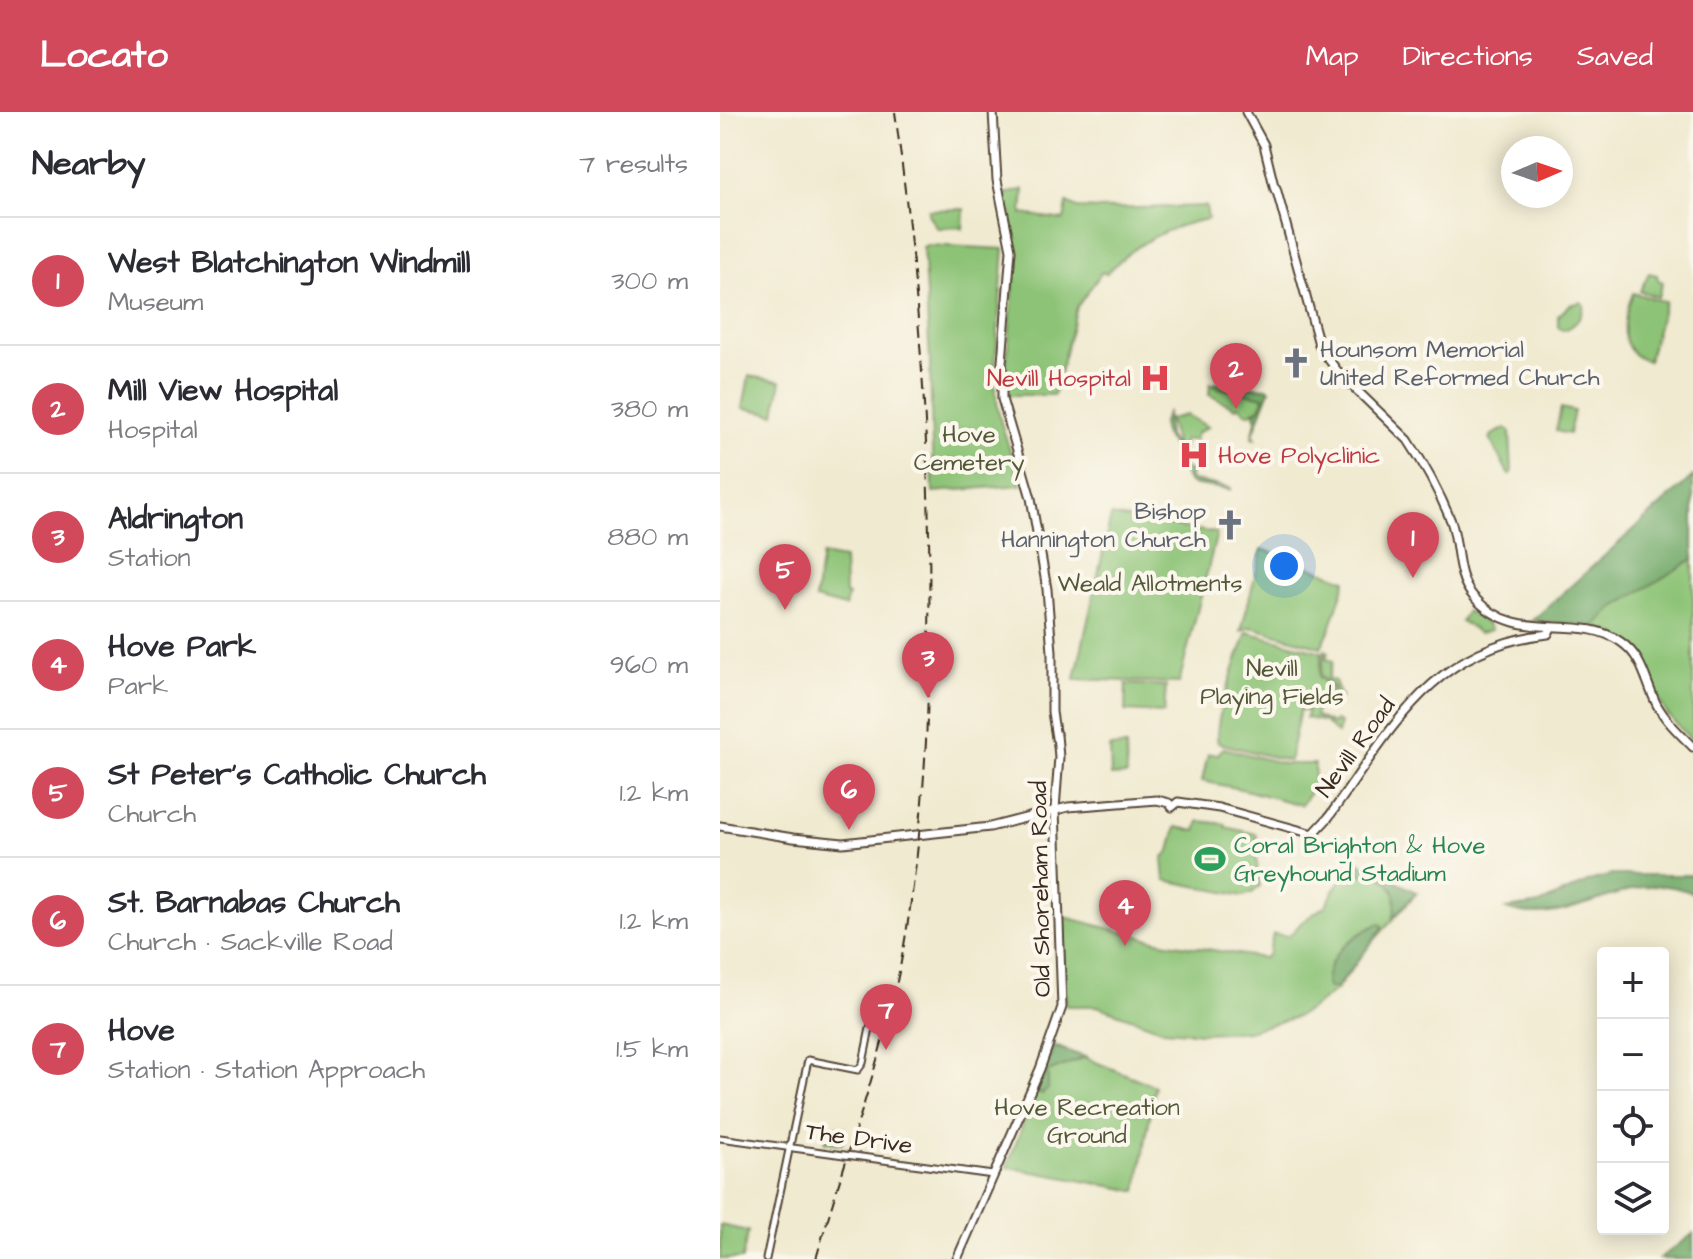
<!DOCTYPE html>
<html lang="en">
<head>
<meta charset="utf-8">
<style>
	:root { --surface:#fff; --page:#f7f7f7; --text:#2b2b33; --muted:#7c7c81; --line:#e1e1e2; --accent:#d1495b }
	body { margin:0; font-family:"Architects Daughter",sans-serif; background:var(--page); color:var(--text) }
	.controls { position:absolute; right:24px; bottom:24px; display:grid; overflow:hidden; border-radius:8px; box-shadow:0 4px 20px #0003 }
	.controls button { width:72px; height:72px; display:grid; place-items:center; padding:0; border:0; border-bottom:2px solid var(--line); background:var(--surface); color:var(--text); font:40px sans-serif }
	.compass { position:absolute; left:781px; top:24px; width:72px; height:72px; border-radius:50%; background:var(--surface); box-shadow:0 4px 20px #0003; rotate:88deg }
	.you { position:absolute; left:564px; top:454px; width:28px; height:28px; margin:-20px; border:6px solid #fff; border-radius:50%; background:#1a73e8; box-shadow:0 0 0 12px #1a73e833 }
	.badge { display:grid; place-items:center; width:52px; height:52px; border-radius:50%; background:var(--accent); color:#fff; font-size:26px; font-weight:700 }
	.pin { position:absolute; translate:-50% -66px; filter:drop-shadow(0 2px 4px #0008) }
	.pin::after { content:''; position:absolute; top:42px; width:28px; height:24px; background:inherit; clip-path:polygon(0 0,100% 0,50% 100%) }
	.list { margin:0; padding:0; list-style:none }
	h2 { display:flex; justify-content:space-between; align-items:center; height:104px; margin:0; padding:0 32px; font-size:34px }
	h2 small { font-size:26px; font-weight:400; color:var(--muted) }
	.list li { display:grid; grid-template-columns:52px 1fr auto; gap:24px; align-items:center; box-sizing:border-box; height:128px; padding:0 32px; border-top:2px solid var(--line) }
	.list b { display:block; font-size:30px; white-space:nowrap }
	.list p { margin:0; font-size:26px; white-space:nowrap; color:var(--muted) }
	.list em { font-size:26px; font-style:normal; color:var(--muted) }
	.icon { flex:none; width:44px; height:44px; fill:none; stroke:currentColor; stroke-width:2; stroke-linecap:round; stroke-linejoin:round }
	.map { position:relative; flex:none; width:973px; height:1147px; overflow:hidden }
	header { display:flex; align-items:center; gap:48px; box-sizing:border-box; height:112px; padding:0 40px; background:var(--accent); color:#fff }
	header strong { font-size:38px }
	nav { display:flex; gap:44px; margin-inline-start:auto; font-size:28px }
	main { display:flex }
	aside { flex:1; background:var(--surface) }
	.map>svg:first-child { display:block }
	.green { fill:#8cc376; stroke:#64764a; stroke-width:2 }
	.forest { fill:#71a967; stroke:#566a42; stroke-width:2 }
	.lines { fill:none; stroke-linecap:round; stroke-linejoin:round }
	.secondary-casing { stroke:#564739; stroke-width:9 }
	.primary-casing { stroke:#564739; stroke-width:11 }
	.secondary { stroke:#fff; stroke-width:5 }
	.primary { stroke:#fff; stroke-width:7 }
	.rail { stroke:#3b2a1e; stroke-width:2; stroke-dasharray:12 6; stroke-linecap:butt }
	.secondary-bridge-casing { stroke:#564739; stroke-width:9; stroke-linecap:butt }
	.secondary-bridge { stroke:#fff; stroke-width:5 }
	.labels { text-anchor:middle; stroke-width:8; stroke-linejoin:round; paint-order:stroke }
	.worship-label { font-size:24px; fill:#5b616d; stroke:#fbf7ec; text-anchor:start }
	.health-label { font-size:24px; fill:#be3a42; stroke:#fbf7ec; text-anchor:end }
	.park-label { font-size:24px; fill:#535838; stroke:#fbf7ec }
	.street-label { font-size:24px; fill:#3b2a1e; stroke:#fbf7ec }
	.leisure-label { font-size:24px; fill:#27864d; stroke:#fbf7ec; text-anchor:start }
</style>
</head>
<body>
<header>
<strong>Locato</strong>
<nav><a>Map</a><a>Directions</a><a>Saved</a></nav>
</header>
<main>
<aside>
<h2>Nearby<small>7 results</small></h2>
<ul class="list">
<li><span class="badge">1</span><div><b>West Blatchington Windmill</b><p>Museum</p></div><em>300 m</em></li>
<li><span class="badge">2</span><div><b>Mill View Hospital</b><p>Hospital</p></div><em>380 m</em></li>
<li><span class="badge">3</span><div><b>Aldrington</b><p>Station</p></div><em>880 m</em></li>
<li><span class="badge">4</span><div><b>Hove Park</b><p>Park</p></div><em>960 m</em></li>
<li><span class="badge">5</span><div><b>St Peter's Catholic Church</b><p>Church</p></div><em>1.2 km</em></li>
<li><span class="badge">6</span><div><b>St. Barnabas Church</b><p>Church · Sackville Road</p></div><em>1.2 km</em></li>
<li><span class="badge">7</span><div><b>Hove</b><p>Station · Station Approach</p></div><em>1.5 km</em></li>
</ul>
</aside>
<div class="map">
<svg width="973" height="1147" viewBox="0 0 973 1147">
	<rect width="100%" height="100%" fill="#fbf7ec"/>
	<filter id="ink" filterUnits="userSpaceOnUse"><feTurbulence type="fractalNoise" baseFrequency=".0125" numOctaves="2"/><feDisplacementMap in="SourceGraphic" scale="16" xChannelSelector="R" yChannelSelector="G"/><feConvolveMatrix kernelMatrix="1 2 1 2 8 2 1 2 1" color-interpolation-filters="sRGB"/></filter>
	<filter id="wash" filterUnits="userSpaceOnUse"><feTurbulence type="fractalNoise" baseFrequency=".006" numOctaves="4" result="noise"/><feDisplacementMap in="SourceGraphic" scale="32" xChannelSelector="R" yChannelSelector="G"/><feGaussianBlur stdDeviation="1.8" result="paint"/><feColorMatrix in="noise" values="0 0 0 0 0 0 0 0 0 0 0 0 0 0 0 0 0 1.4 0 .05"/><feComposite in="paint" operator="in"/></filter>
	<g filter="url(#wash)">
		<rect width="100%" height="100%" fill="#f0ead0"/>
		<g class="green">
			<path d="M 304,77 L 302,102 L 344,108 L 347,91 L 357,96 L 381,97 L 486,94 L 488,107 C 447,114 414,132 386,162 L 382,160 L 357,195 L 334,283 L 286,283 L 284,276 L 296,147 L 291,101 L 288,100 L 283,83 Z"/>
			<polygon points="244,97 243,117 237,115 217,116 208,102 208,98"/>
			<polygon points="207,133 284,137 274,269 279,304 301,373 213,380 210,248 203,135"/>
			<polygon points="929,161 937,163 938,168 943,170 938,185 920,179"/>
			<path d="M 913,181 L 945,190 L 928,249 C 896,241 903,206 913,181 Z"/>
			<path d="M 861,190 L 864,193 C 862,205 855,215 843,218 L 838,215 L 838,204 L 850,193 Z"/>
			<polygon points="29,264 61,269 55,302 23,296"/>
			<path d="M 490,271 C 505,282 532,276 544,287 L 540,296 L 528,302 L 518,294 L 516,296 L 489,283 Z"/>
			<polygon points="841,296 854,299 849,322 836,319"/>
			<polygon points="467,303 488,315 477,321 475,328 464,328 461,341 456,334 449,307"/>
			<polygon points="786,316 790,319 792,361 789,363 770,327 772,323"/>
			<polygon points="391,404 497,421 459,571 355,567"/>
			<polygon points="542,437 626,468 610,517 601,535 531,515 521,519"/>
			<polygon points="102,443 124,447 125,482 128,483 125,495 95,487"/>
			<polygon points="973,447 973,630 947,602 937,584 923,545 900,524 875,514 893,496"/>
			<polygon points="747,499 769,514 771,518 759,521 741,509"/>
			<path d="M 527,520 L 602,540 L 599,565 L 612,576 L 606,593 L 599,592 L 595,604 L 613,612 L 615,609 L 620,611 L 617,622 L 605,610 L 586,606 L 590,586 L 586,599 L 580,598 L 569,649 L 498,631 C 492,610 519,544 527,520 Z"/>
			<polygon points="605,538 608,540 606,547 613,549 608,567 615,569 621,585 613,581 614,575 600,564"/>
			<polygon points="406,572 446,574 444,601 405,599"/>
			<polygon points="406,634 407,663 391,664 390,635"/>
			<polygon points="503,636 564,652 595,652 594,675 581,693 525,678 482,669 488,642 498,642"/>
			<polygon points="479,709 505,712 505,715 537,722 535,736 540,774 532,781 523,784 445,768 443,746 450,739 456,715 476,719"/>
			<polygon points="632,747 697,781 650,833 617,877 594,895 576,905 528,919 482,921 444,918 377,894 346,894 341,804 442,830 543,846 548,843 553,822 569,824 582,810 606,793"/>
			<polygon points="333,933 435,974 417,1079 287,1055"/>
			<polygon points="108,1013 125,1016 122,1032 105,1030"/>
			<polygon points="0,1113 28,1119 22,1147 0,1147"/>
		</g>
		<g class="forest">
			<polygon points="494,271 547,276 550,278 533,322 536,327 532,326 536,309 535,300 540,296 544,285 494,275"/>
			<path d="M 447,301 L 448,324 L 463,345 L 464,357 L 471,358 L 470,368 L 511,376 L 510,378 L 471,372 L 467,368 C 463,360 460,351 457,343 C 451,327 435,321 447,301 Z"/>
			<polygon points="973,364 973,447 893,496 875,514 812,509"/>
			<path d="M 636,749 L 696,780 L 672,808 C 683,781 667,758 639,763 L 641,758 Z"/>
			<path d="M 892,763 L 973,763 L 973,781 C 959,776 945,772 930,774 C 883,780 834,815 786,797 L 819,792 L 872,768 Z"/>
			<path d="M 658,812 L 662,813 L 662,817 L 616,876 L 607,876 C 603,845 633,823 658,812 Z"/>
			<polygon points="334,935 366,945 328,960 328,977 322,982 316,981"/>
			<polygon points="973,1122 973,1147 939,1147"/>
		</g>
	</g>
	<g filter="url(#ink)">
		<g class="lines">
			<g class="secondary-casing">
				<g id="secondary">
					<polyline points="0,1026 124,1043"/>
					<polyline points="134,1044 273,1063"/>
					<polyline points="46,1147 88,948 138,958 143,951 150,916"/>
				</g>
			</g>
			<g class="primary-casing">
				<g id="primary">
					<polyline points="273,0 277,68 291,138 282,250 282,287 311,386 327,477 332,540 332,600 336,626"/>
					<polyline points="526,0 544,33 555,78"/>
					<path d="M 556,76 L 600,236 L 619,261 L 688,328 C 704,352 720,382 731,409 C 740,434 735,463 753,484 C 797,535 857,499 901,530 C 924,546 925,570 937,593 C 946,609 960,622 973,635"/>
					<path d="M 0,714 L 73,726 L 123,731 L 270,715 L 348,695 L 437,688 L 449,691 L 452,695 L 458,690 L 499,696 L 593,722 L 608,706 C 671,619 710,535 828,522 L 831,516"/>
					<polyline points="237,1147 320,957 342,895 335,697 339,645 337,623"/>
				</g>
			</g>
			<use href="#secondary" class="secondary"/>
			<use href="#primary" class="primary"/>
			<path class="rail" d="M 96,1147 C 124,1048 161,952 181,850 C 201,743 208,634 209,525 C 212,350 199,174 175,0"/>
			<g class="secondary-bridge-casing">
				<polyline id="secondary-bridge" points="124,1043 134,1044"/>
			</g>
			<use href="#secondary-bridge" class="secondary-bridge"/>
		</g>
	</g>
	<defs>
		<g id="church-bare" transform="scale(2.4)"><path d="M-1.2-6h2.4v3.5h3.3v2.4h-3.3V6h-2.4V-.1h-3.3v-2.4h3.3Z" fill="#6b7280" stroke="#fbf7ec" stroke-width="2.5" paint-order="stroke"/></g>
		<g id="hospital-bare" transform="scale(2.4)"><path d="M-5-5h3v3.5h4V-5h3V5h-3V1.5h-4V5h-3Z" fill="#e0444e" stroke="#fbf7ec" stroke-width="2.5" paint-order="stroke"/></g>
		<g id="stadium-bare" transform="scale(2.4)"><path d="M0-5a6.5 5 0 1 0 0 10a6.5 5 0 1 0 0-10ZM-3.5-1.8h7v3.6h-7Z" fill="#2e9e5b" stroke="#fbf7ec" stroke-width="2.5" paint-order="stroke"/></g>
	</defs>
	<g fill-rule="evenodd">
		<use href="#church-bare" x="576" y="251"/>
		<use href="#hospital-bare" x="435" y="266"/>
		<use href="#hospital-bare" x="474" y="343"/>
		<use href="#church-bare" x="510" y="413"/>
		<use href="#stadium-bare" x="490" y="747"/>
	</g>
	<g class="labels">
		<g class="worship-label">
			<text x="600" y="245">Hounsom Memorial<tspan x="600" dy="28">United Reformed Church</tspan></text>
			<text x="486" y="407" text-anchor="end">Bishop<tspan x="486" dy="28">Hannington Church</tspan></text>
		</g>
		<g class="health-label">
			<text x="411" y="274">Nevill Hospital</text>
			<text x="498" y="351" text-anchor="start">Hove Polyclinic</text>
		</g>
		<g class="park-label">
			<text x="249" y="330">Hove<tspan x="249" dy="28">Cemetery</tspan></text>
			<text x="430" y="479">Weald Allotments</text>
			<text x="552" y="564">Nevill<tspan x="552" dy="28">Playing Fields</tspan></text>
			<text x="367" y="1003">Hove Recreation<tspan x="367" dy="28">Ground</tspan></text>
		</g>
		<g class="street-label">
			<text transform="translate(635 635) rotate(-54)" y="8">Nevill Road</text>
			<text transform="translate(320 777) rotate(-91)" y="8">Old Shoreham Road</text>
			<text transform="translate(139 1026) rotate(8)" y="8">The Drive</text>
		</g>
		<g class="leisure-label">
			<text x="514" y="741">Coral Brighton &amp; Hove<tspan x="514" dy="28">Greyhound Stadium</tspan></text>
		</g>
	</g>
</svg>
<div class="controls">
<button>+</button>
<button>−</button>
<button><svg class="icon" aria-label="locate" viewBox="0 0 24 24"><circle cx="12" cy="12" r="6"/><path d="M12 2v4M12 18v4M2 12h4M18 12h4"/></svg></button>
<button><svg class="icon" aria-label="layers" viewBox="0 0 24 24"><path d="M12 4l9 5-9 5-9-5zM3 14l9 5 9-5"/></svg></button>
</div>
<svg class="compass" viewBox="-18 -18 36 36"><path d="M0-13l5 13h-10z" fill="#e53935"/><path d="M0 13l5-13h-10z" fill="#7c7c81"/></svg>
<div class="you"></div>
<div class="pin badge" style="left:693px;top:466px">1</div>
<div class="pin badge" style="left:516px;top:297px">2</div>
<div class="pin badge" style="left:208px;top:586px">3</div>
<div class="pin badge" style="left:405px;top:834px">4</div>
<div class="pin badge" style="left:65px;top:498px">5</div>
<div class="pin badge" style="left:129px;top:718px">6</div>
<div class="pin badge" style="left:166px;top:938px">7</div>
</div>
</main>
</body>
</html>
